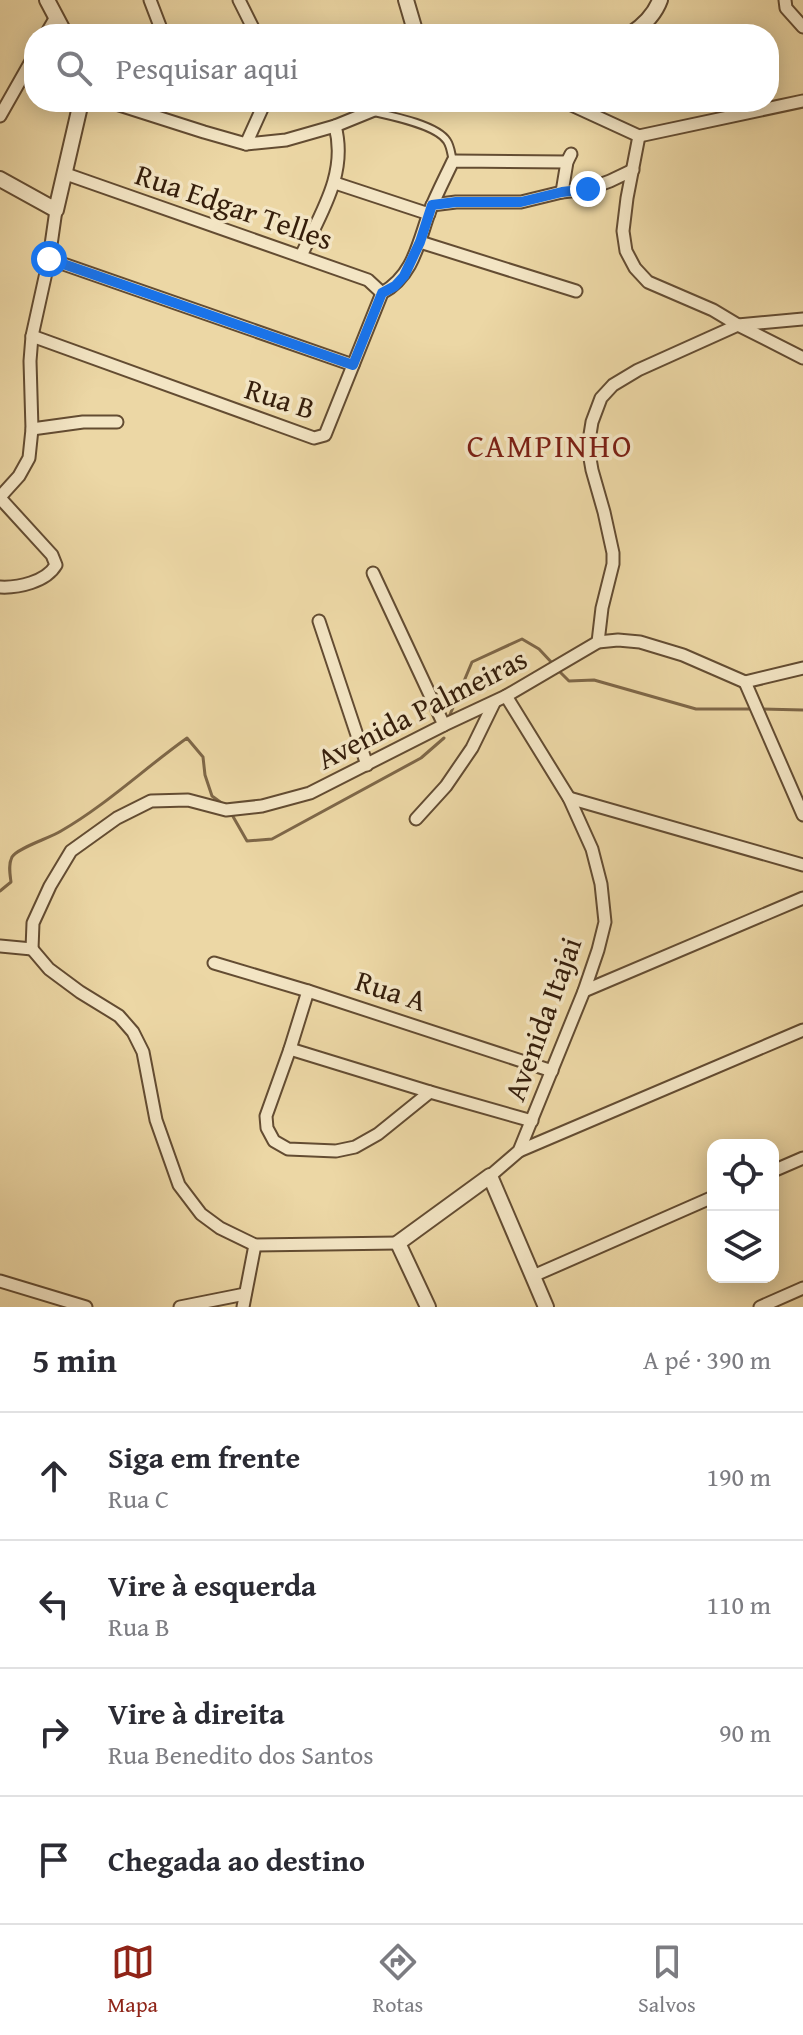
<!DOCTYPE html>
<html lang="pt">
<head>
<meta charset="utf-8">
<style>
	:root { --surface:#fff; --page:#f2f2f3; --text:#2b2b33; --muted:#7c7c81; --line:#e1e1e2; --accent:#8f2418 }
	body { margin:0; font-family:"Gentium Book Plus",serif; background:var(--page); color:var(--text) }
	.controls { position:absolute; right:24px; bottom:24px; display:grid; overflow:hidden; border-radius:16px; box-shadow:0 4px 20px #0003 }
	.controls button { width:72px; height:72px; display:grid; place-items:center; padding:0; border:0; border-bottom:2px solid var(--line); background:var(--surface); color:var(--text); font:40px sans-serif }
	.stop { position:absolute; width:24px; height:24px; margin:-18px; border:6px solid #1a73e8; border-radius:50%; background:#fff }
	.stop.end { background:#1a73e8; border-color:#fff; box-shadow:0 2px 8px #0008 }
	.list { margin:0; padding:0; list-style:none }
	h2 { display:flex; justify-content:space-between; align-items:center; height:104px; margin:0; padding:0 32px; font-size:34px }
	h2 small { font-size:26px; font-weight:400; color:var(--muted) }
	.list li { display:grid; grid-template-columns:52px 1fr auto; gap:24px; align-items:center; box-sizing:border-box; height:128px; padding:0 32px; border-top:2px solid var(--line) }
	.list b { display:block; font-size:30px; white-space:nowrap }
	.list p { margin:0; font-size:26px; white-space:nowrap; color:var(--muted) }
	.list em { font-size:26px; font-style:normal; color:var(--muted) }
	.icon { flex:none; width:44px; height:44px; fill:none; stroke:currentColor; stroke-width:2; stroke-linecap:round; stroke-linejoin:round }
	.map { position:relative; flex:none; width:803px; height:1307px; overflow:hidden }
	.search { position:absolute; background:var(--surface); box-shadow:0 4px 20px #0003; left:24px; right:24px; top:24px; height:88px; display:flex; align-items:center; gap:20px; box-sizing:border-box; padding:0 28px; border-radius:32px; color:var(--muted); font-size:30px }
	.sheet { height:616px; background:var(--surface) }
	nav { display:flex; justify-content:space-around; align-items:center; box-sizing:border-box; height:112px; border-top:2px solid var(--line); background:var(--surface); font-size:22px; color:var(--muted) }
	nav a { display:grid; justify-items:center; gap:4px }
	nav .on { color:var(--accent) }
	.map>svg:first-child { display:block }
	.lines { fill:none; stroke-linecap:round; stroke-linejoin:round }
	.stream { stroke:#7e6748; stroke-width:3 }
	.service-casing { stroke:#634c32; stroke-width:10 }
	.minor-casing { stroke:#634c32; stroke-width:15 }
	.tertiary-casing { stroke:#634c32; stroke-width:18 }
	.service { stroke:#f3e5c4; stroke-width:6 }
	.minor { stroke:#f3e5c4; stroke-width:11 }
	.tertiary { stroke:#f3e5c4; stroke-width:14 }
	.route { stroke:#1a73e8; stroke-width:10 }
	.labels { text-anchor:middle; stroke-width:7; stroke-linejoin:round; paint-order:stroke }
	.street-label { font-size:30px; fill:#351e0b; stroke:#f3e5c4 }
	.neighbourhood-label { font-size:32px; letter-spacing:2px; fill:#7a1f14; stroke:#f3e5c4 }
</style>
</head>
<body>
<div class="map">
<svg width="803" height="1307" viewBox="0 0 803 1307">
	<rect width="100%" height="100%" fill="#ecd7a5"/>
	<filter id="stains"><feTurbulence type="fractalNoise" baseFrequency=".0025" numOctaves="4"/><feColorMatrix values="0 0 0 0 .2 0 0 0 0 .09 0 0 0 0 .02 0 0 0 .5 -.17"/></filter>
	<radialGradient id="worn" r=".72"><stop offset=".6" stop-color="#630" stop-opacity="0"/><stop offset="1" stop-color="#630" stop-opacity=".3"/></radialGradient>
	<g class="lines">
		<g class="stream">
			<polyline points="559,671 569,681 594,680 696,709 755,709"/>
			<polyline points="762,709 803,710"/>
			<polyline points="449,717 472,662 522,639 539,649 554,665"/>
			<polyline points="231,813 247,841 272,839 421,758 444,738"/>
			<path d="M 0,891 L 11,882 C 10,874 8,865 12,857 C 17,848 50,838 61,831 C 106,805 145,768 187,738 L 203,757 L 205,775 L 212,796 L 223,804"/>
		</g>
		<g class="service-casing">
			<path id="service" d="M 374,112 C 392,116 437,125 447,141 C 451,147 451,154 453,161"/>
		</g>
		<g class="minor-casing">
			<g id="minor">
				<polyline points="150,0 163,34"/>
				<polyline points="239,0 256,34"/>
				<polyline points="785,0 786,8 803,27"/>
				<polyline points="46,34 56,17"/>
				<polyline points="110,102 204,132 246,144 286,140 335,126 394,102"/>
				<polyline points="565,102 639,136 803,101"/>
				<polyline points="0,116 34,56"/>
				<polyline points="639,136 627,198 623,231 626,251 635,268 648,282 713,310 738,325 803,358"/>
				<polyline points="246,144 265,102"/>
				<polyline points="66,174 368,280 382,293"/>
				<polyline points="335,183 429,214"/>
				<polyline points="562,192 567,162 571,154"/>
				<polyline points="432,205 456,202 521,202 562,192 588,189 610,181 633,170"/>
				<polyline points="420,242 576,291"/>
				<path d="M 301,256 C 320,214 348,174 335,126"/>
				<polyline points="49,259 353,365"/>
				<path d="M 32,336 L 314,438 L 325,435 L 382,293 C 413,276 418,244 429,213 C 436,195 445,178 453,161 L 567,162"/>
				<polyline points="32,429 83,422 117,422"/>
				<polyline points="0,497 19,476 29,458 32,429 30,361 32,336 49,259 56,210"/>
				<path d="M 0,498 L 52,555 L 56,565 C 46,582 18,588 0,587"/>
				<polyline points="373,573 444,725"/>
				<polyline points="319,621 367,765"/>
				<polyline points="598,642 602,608 613,564 613,553 604,512 592,470 588,447 592,422 601,398 613,385 638,370 738,325 803,319"/>
				<polyline points="745,682 803,815"/>
				<polyline points="569,798 803,865"/>
				<polyline points="416,819 446,786 472,748 494,703"/>
				<polyline points="0,946 32,949"/>
				<polyline points="32,949 33,923 50,886 71,851 117,818 151,801 188,800 226,810 262,806 310,793 444,725 506,696 598,642 618,640 640,642 683,655 745,682 803,668"/>
				<polyline points="32,949 49,969 80,992 119,1016 133,1032 143,1052 156,1120 179,1185 201,1214 220,1228 255,1245 398,1243"/>
				<polyline points="214,963 308,991 552,1071"/>
				<polyline points="308,991 290,1049 266,1116 267,1128 274,1141 288,1149 336,1151 355,1147 378,1134 430,1092"/>
				<polyline points="584,991 803,898"/>
				<polyline points="290,1049 430,1092 532,1121"/>
				<polyline points="519,1151 803,1030"/>
				<polyline points="773,1171 803,1158"/>
				<polyline points="490,1176 519,1151 584,991 598,950 605,922 601,884 592,849 569,798 506,696"/>
				<polyline points="533,1276 713,1197"/>
				<polyline points="0,1281 86,1307"/>
				<polyline points="180,1307 245,1294"/>
				<polyline points="243,1307 255,1245"/>
				<polyline points="760,1307 803,1288"/>
			</g>
		</g>
		<g class="tertiary-casing">
			<g id="tertiary">
				<polyline points="47,0 65,34"/>
				<polyline points="406,0 416,34"/>
				<path d="M 631,34 C 644,25 655,14 660,0"/>
				<polyline points="0,179 56,210 81,102"/>
				<polyline points="428,1307 398,1243 490,1176 546,1307"/>
			</g>
		</g>
		<use href="#service" class="service"/>
		<use href="#minor" class="minor"/>
		<use href="#tertiary" class="tertiary"/>
	</g>
	<g class="lines">
		<polyline class="route" points="49,259 353,365 382,293 395,286 404,276 420,242 432,205 456,202 521,202 562,192 588,189"/>
	</g>
	<g class="labels">
		<g class="street-label">
			<text transform="translate(234 207) rotate(19)" y="10">Rua Edgar Telles</text>
			<text transform="translate(280 399) rotate(18)" y="10">Rua B</text>
			<text transform="translate(422 709) rotate(-27)" y="10">Avenida Palmeiras</text>
			<text transform="translate(391 991) rotate(18)" y="10">Rua A</text>
			<text transform="translate(543 1019) rotate(-70)" y="10">Avenida Itajai</text>
		</g>
		<g class="neighbourhood-label">
			<text x="550" y="457">CAMPINHO</text>
		</g>
	</g>
	<rect width="100%" height="100%" filter="url(#stains)"/>
	<rect width="100%" height="100%" fill="url(#worn)"/>
</svg>
<div class="controls">
<button><svg class="icon" aria-label="locate" viewBox="0 0 24 24"><circle cx="12" cy="12" r="6"/><path d="M12 2v4M12 18v4M2 12h4M18 12h4"/></svg></button>
<button><svg class="icon" aria-label="layers" viewBox="0 0 24 24"><path d="M12 4l9 5-9 5-9-5zM3 14l9 5 9-5"/></svg></button>
</div>
<div class="stop" style="left:49px;top:259px"></div>
<div class="stop end" style="left:588px;top:189px"></div>
<div class="search"><svg class="icon" aria-label="search" viewBox="0 0 24 24"><circle cx="10" cy="10" r="6"/><path d="M15 15l6 6"/></svg>Pesquisar aqui</div>
</div>
<section class="sheet">
<h2>5 min<small>A pé · 390 m</small></h2>
<ul class="list">
<li><svg class="icon" aria-label="ahead" viewBox="0 0 24 24"><path d="M12 20V5M6 11l6-6 6 6"/></svg><div><b>Siga em frente</b><p>Rua C</p></div><em>190 m</em></li>
<li><svg class="icon" aria-label="left" viewBox="0 0 24 24"><path d="M17 20v-9H6M10 6l-5 5 5 5"/></svg><div><b>Vire à esquerda</b><p>Rua B</p></div><em>110 m</em></li>
<li><svg class="icon" aria-label="right" viewBox="0 0 24 24"><path d="M7 20v-9h11M14 6l5 5-5 5"/></svg><div><b>Vire à direita</b><p>Rua Benedito dos Santos</p></div><em>90 m</em></li>
<li><svg class="icon" aria-label="arrive" viewBox="0 0 24 24"><path d="M6 21V4h12l-3 4 3 4H6"/></svg><div><b>Chegada ao destino</b></div></li>
</ul>
</section>
<nav>
<a class="on"><svg class="icon" aria-label="map" viewBox="0 0 24 24"><path d="M3 6l6-2 6 2 6-2v14l-6 2-6-2-6 2zM9 4v14M15 6v14"/></svg>Mapa</a>
<a><svg class="icon" aria-label="directions" viewBox="0 0 24 24"><path d="M12 3l9 9-9 9-9-9zM9 14v-3h6M13 9l2 2-2 2"/></svg>Rotas</a>
<a><svg class="icon" aria-label="saved" viewBox="0 0 24 24"><path d="M7 4h10v16l-5-4-5 4z"/></svg>Salvos</a>
</nav>
</body>
</html>
